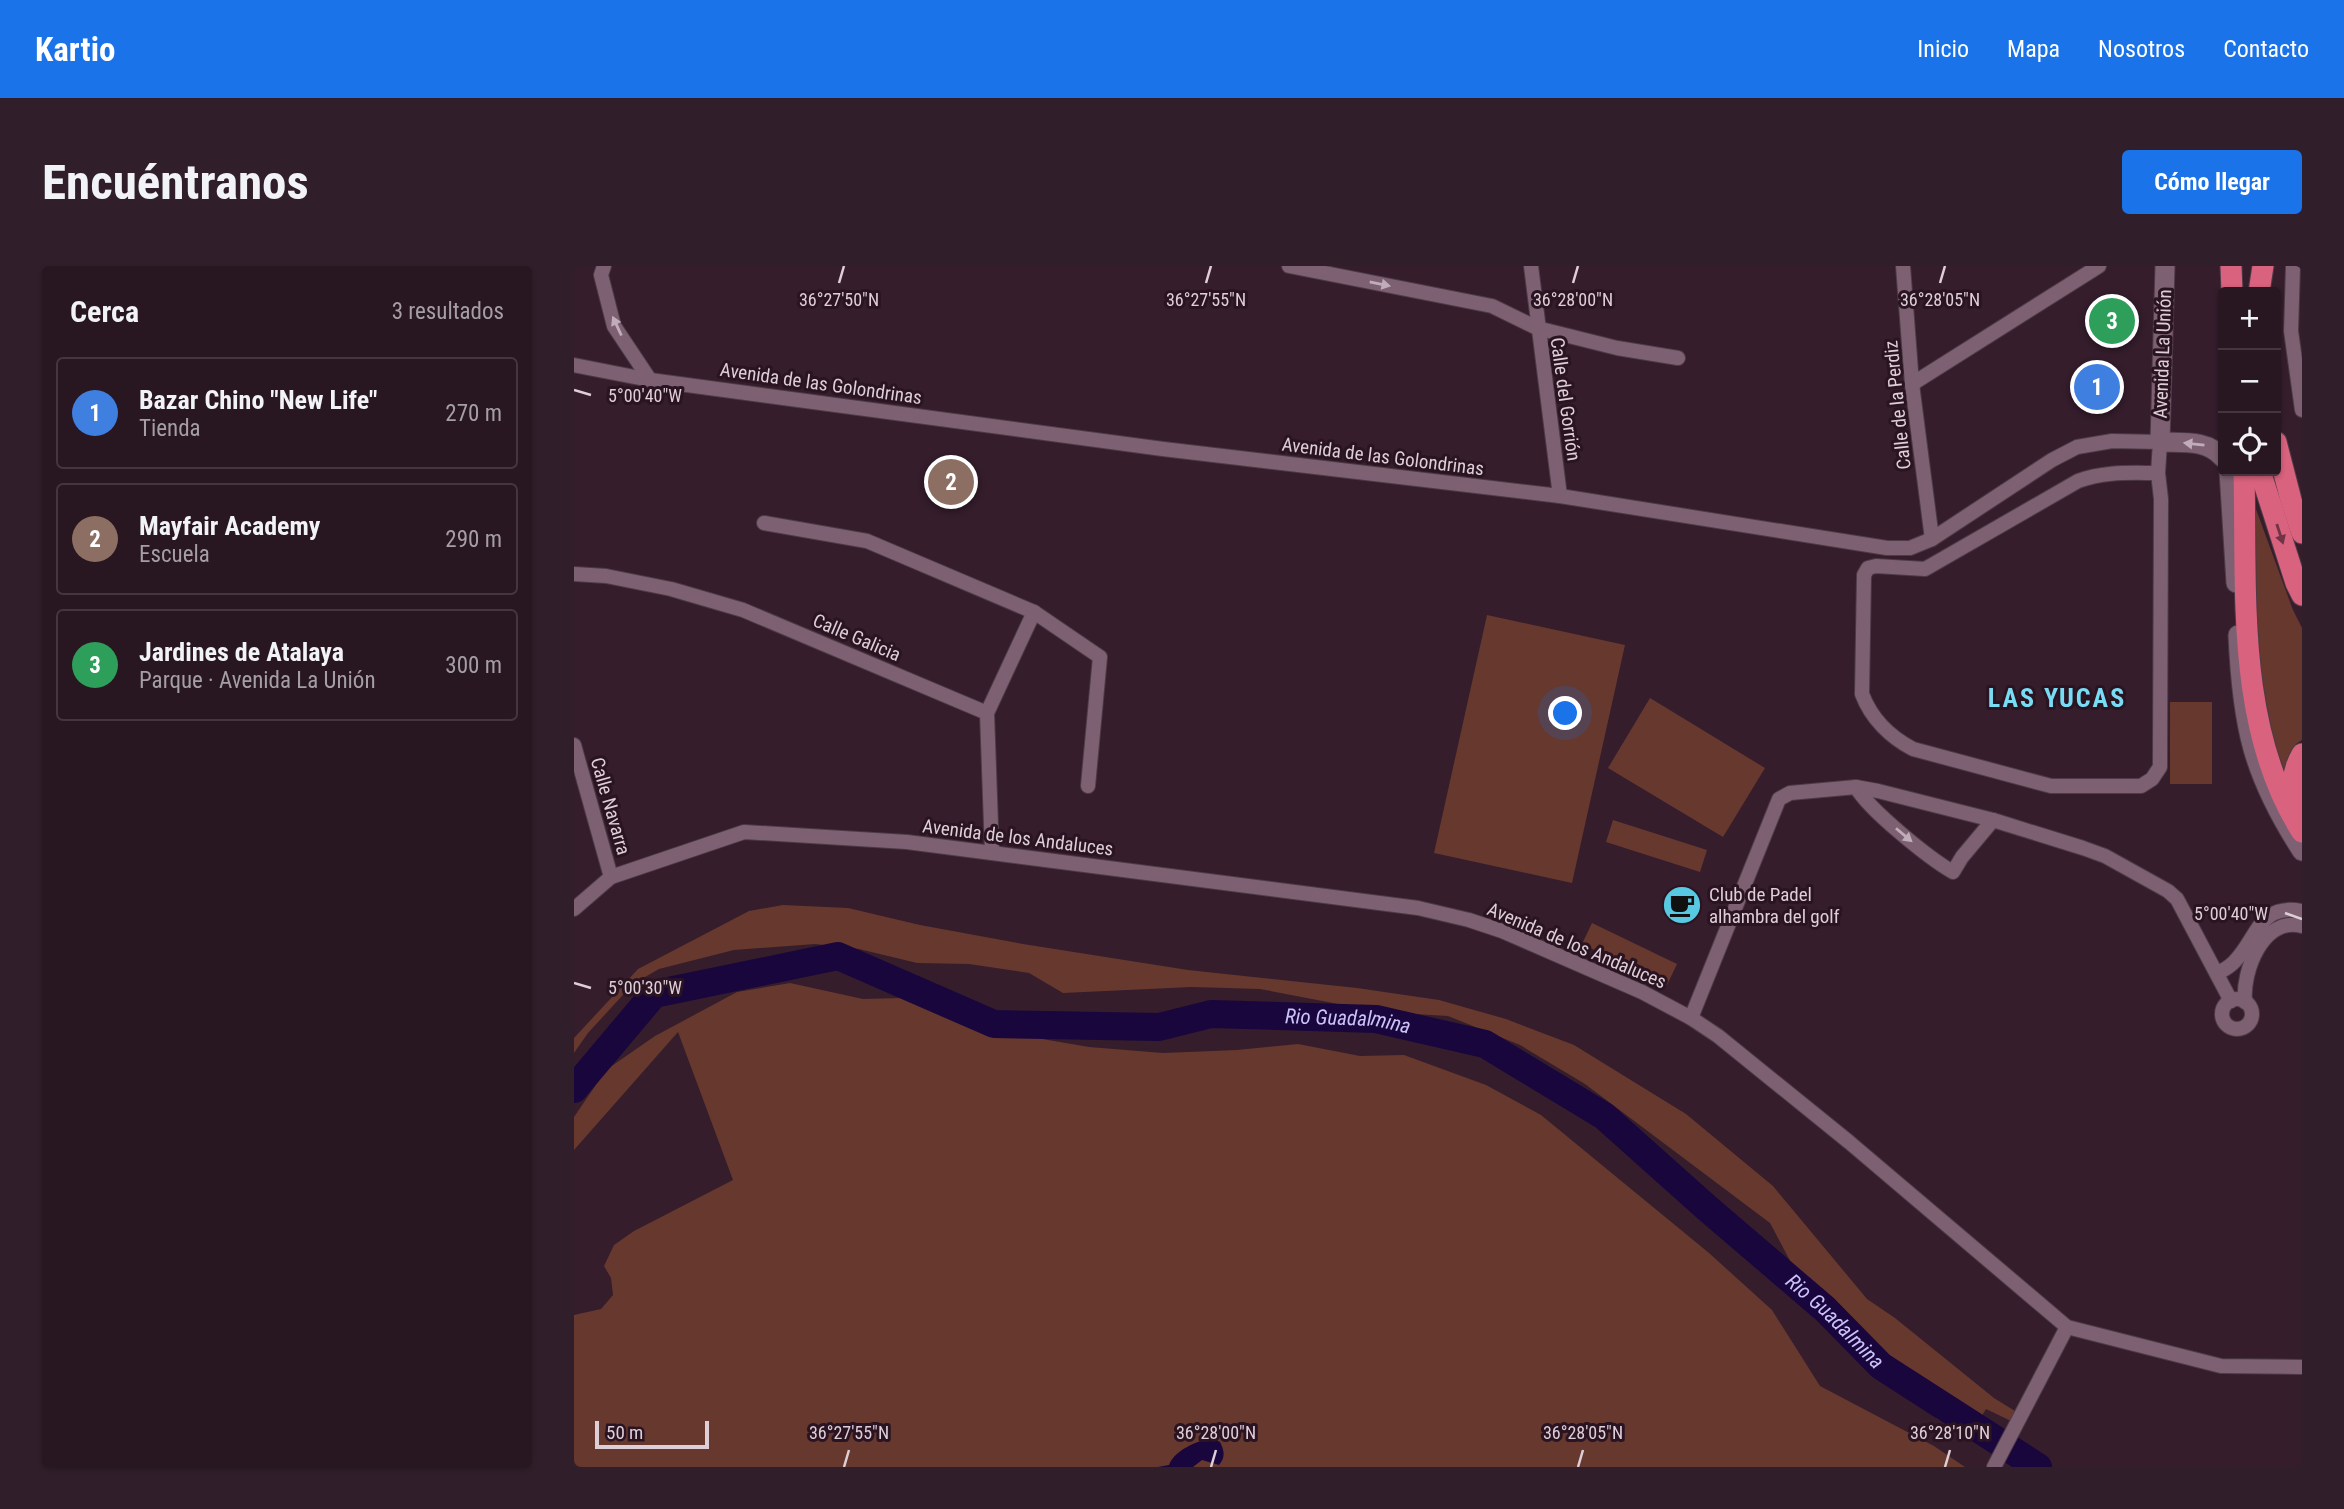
<!DOCTYPE html>
<html lang="es">
<head>
<meta charset="utf-8">
<style>
	:root { --surface:#281621; --page:#301f2a; --text:#f1f3f6; --muted:#a59fa5; --line:#44353f; --accent:#1a73e8 }
	body { margin:0; font-family:"Roboto Condensed",sans-serif; background:var(--page); color:var(--text) }
	.controls { position:absolute; right:21px; top:21px; display:grid; overflow:hidden; border-radius:7px; box-shadow:0 2px 5px #0004 }
	.controls button { width:63px; height:63px; display:grid; place-items:center; padding:0; border:0; border-bottom:2px solid var(--line); background:var(--surface); color:var(--text); font:35px sans-serif }
	.scale { position:absolute; left:21px; bottom:18px; width:114px; box-sizing:border-box; padding-left:7px; border:4px solid #deced7; border-top:0; font-size:19px; line-height:24px; white-space:nowrap; color:#deced7; -webkit-text-stroke:5px #2a1422; paint-order:stroke }
	.you { position:absolute; left:992px; top:448px; width:24px; height:24px; margin:-18px; border:5px solid #fff; border-radius:50%; background:#1a73e8; box-shadow:0 0 0 10px #1a73e833 }
	.badge { display:grid; place-items:center; width:46px; height:46px; border-radius:50%; background:var(--accent); color:#fff; font-size:23px; font-weight:700 }
	.pin { position:absolute; translate:-50% -50%; border:4px solid #fff; box-shadow:0 2px 7px #0006 }
	.list { margin:0; padding:0; list-style:none }
	h2 { display:flex; justify-content:space-between; align-items:center; height:91px; margin:0; padding:0 28px; font-size:30px }
	h2 small { font-size:23px; font-weight:400; color:var(--muted) }
	.list li { display:grid; grid-template-columns:46px 1fr auto; gap:21px; align-items:center; box-sizing:border-box; height:112px; margin:0 14px 14px; padding:0 14px; border:2px solid var(--line); border-radius:7px }
	.list b { display:block; font-size:26px; white-space:nowrap }
	.list p { margin:0; font-size:23px; white-space:nowrap; color:var(--muted) }
	.list em { font-size:23px; font-style:normal; color:var(--muted) }
	.icon { flex:none; width:38px; height:38px; fill:none; stroke:currentColor; stroke-width:2; stroke-linecap:round; stroke-linejoin:round }
	.map { position:relative; flex:none; width:1728px; height:1201px; overflow:hidden; border-radius:7px }
	header { display:flex; align-items:center; gap:42px; box-sizing:border-box; height:98px; padding:0 35px; background:var(--accent); color:#fff }
	header strong { font-size:33px }
	nav { display:flex; gap:38px; margin-inline-start:auto; font-size:24px }
	.intro { display:flex; align-items:center; justify-content:space-between; box-sizing:border-box; height:168px; padding:0 42px }
	h1 { margin:0; font-size:49px }
	.button { padding:18px 32px; border-radius:7px; background:var(--accent); color:#fff; font-size:24px; font-weight:700 }
	main { display:flex; gap:42px; padding:0 42px }
	aside { flex:1; background:var(--surface); border-radius:7px; box-shadow:0 2px 5px #0004 }
	.map>svg:first-child { display:block }
	.green { fill:#66382e }
	.water { fill:#19063d }
	.lines { fill:none; stroke-linecap:round; stroke-linejoin:round }
	.river { stroke:#19063d; stroke-width:28 }
	.street-casing { stroke:#4e3b47; stroke-width:16 }
	.secondary-casing { stroke:#4e3b47; stroke-width:21 }
	.highway-casing { stroke:#4e3b47; stroke-width:23 }
	.street { stroke:#7d6172; stroke-width:14 }
	.secondary { stroke:#7d6172; stroke-width:19 }
	.highway { stroke:#d9627e; stroke-width:21 }
	.oneway { fill:#c1adb9 }
	.oneway2 { fill:#703347 }
	.ticks { fill:none; stroke:#deced7; stroke-width:2.5 }
	.labels { text-anchor:middle; stroke-width:6; stroke-linejoin:round; paint-order:stroke }
	.street-label { font-size:19px; fill:#deced7; stroke:#2a1422 }
	.poi-label { font-size:19px; fill:#deced7; stroke:#2a1422; text-anchor:start }
	.water-label { font-size:21px; font-style:italic; fill:#cac2f8; stroke:#2a1422 }
	.district-label { font-size:26px; font-weight:bold; letter-spacing:2px; fill:#78ddf4; stroke:#2a1422 }
	.ticks-label { font-size:18px; text-anchor:middle; fill:#deced7; stroke:#2a1422; stroke-width:6; stroke-linejoin:round; paint-order:stroke }
</style>
</head>
<body>
<header>
<strong>Kartio</strong>
<nav><a>Inicio</a><a>Mapa</a><a>Nosotros</a><a>Contacto</a></nav>
</header>
<div class="intro"><h1>Encuéntranos</h1><a class="button">Cómo llegar</a></div>
<main>
<aside>
<h2>Cerca<small>3 resultados</small></h2>
<ul class="list">
<li><span class="badge" style="background:#3f7fe0">1</span><div><b>Bazar Chino &quot;New Life&quot;</b><p>Tienda</p></div><em>270 m</em></li>
<li><span class="badge" style="background:#8d6e63">2</span><div><b>Mayfair Academy</b><p>Escuela</p></div><em>290 m</em></li>
<li><span class="badge" style="background:#2e9e5b">3</span><div><b>Jardines de Atalaya</b><p>Parque · Avenida La Unión</p></div><em>300 m</em></li>
</ul>
</aside>
<div class="map">
<svg width="1728" height="1201" viewBox="0 0 1728 1201">
	<rect width="100%" height="100%" fill="#351d2c"/>
	<g class="green">
		<polygon points="1679,235 1719,344 1728,362 1728,474 1722,478 1710,503 1696,470 1682,410"/>
		<polygon points="913,349 1051,379 998,617 860,587"/>
		<polygon points="1076,432 1191,502 1149,571 1034,502"/>
		<rect x="1596" y="436" width="42" height="82"/>
		<polygon points="1039,554 1133,584 1126,606 1032,576"/>
		<polygon points="209,639 274,642 346,659 449,678 614,704 783,722 865,734 932,753 1000,779 1112,848 1199,920 1293,1033 1321,1052 1420,1132 1441,1145 1437,1155 1412,1143 1395,1171 1363,1153 1344,1131 1324,1100 1267,1063 1240,1040 1196,957 1011,818 946,779 874,750 806,746 686,723 618,721 489,727 455,707 395,698 343,697 285,683 241,678 160,684 85,703 59,718 14,767 0,787 0,772 64,703 175,645"/>
		<polygon points="1018,657 1103,698 1093,719 1008,678"/>
		<polygon points="216,717 289,733 326,732 382,753 439,768 515,781 589,787 663,784 724,778 786,790 830,789 912,819 967,849 1135,987 1198,1044 1246,1120 1360,1180 1391,1201 0,1201 0,1049 27,1043 39,1029 37,1012 30,1000 40,979 60,965 159,914 104,766 0,884 0,851 32,804 81,770 163,726"/>
	</g>
	<path class="water" d="M 637,1172 L 646,1176 C 650,1184 652,1191 645,1199 L 628,1194 L 619,1201 L 584,1201 L 595,1199 C 601,1184 621,1176 637,1172 Z"/>
	<g class="lines">
		<path class="river" id="s1" d="M 0,823 L 80,728 L 264,690 L 420,758 L 585,761 L 637,748 L 802,753 L 911,778 L 1030,850 L 1133,942 L 1251,1043 L 1307,1100 L 1464,1201"/>
		<g class="street-casing">
			<g id="street">
				<polyline points="30,0 27,9 40,60 76,114"/>
				<polyline points="715,0 918,40 963,62 1043,82 1104,92"/>
				<polyline points="957,0 986,230"/>
				<polyline points="1329,0 1338,118 1358,273"/>
				<polyline points="1719,0 1717,65 1728,144"/>
				<path d="M 0,99 L 76,114 L 589,183 L 986,230 L 1313,282 L 1336,282 L 1358,273 L 1478,194 L 1503,181 L 1538,175 L 1586,176 L 1584,207 L 1587,233 L 1586,501 L 1578,513 L 1567,520 L 1477,520 L 1339,483 C 1316,471 1297,452 1288,428 L 1290,309 L 1294,302 L 1302,300 L 1351,303 L 1504,215 C 1530,205 1556,207 1584,207"/>
				<polyline points="1338,118 1525,0"/>
				<polyline points="190,257 293,275 460,346"/>
				<polyline points="0,308 32,310 97,323 169,344 413,447 418,587"/>
				<polyline points="413,447 460,346 526,391 514,520"/>
				<polyline points="0,479 37,611"/>
				<path d="M 1282,521 C 1295,544 1356,593 1379,606 L 1388,591 L 1419,554"/>
				<polyline points="0,643 37,611 170,566 333,576 844,642 895,654 928,665 1068,726 1117,752 1144,770 1275,876 1493,1061 1647,1100 1728,1101"/>
				<path d="M 1643,708 C 1649,704 1656,701 1661,695 C 1684,671 1685,637 1728,645"/>
				<circle cx="1663" cy="748" r="15"/>
				<path d="M 1671,736 C 1668,705 1689,650 1728,660"/>
				<polyline points="1117,752 1205,533 1216,527 1282,521 1304,525 1419,554 1509,582 1531,590 1594,625 1603,633 1657,735"/>
				<polyline points="1420,1201 1493,1061"/>
			</g>
		</g>
		<g class="secondary-casing">
			<g id="secondary">
				<path d="M 1591,0 L 1586,176 C 1608,177 1633,173 1649,192"/>
				<polyline points="1655,205 1662,317"/>
				<path d="M 1664,369 C 1668,459 1678,508 1728,585"/>
			</g>
		</g>
		<g class="highway-casing">
			<g id="highway">
				<polyline points="1657,0 1658,26"/>
				<polyline points="1685,26 1689,0"/>
				<polyline points="1702,176 1717,234 1728,267"/>
				<path d="M 1670,205 C 1673,323 1661,462 1728,566"/>
				<polyline points="1686,205 1722,317 1728,329"/>
				<path d="M 1727,542 C 1717,522 1717,507 1728,488"/>
			</g>
		</g>
		<use href="#street" class="street"/>
		<use href="#secondary" class="secondary"/>
		<use href="#highway" class="highway"/>
	</g>
	<defs><path id="oneway-solid" d="M-6-.8H1V-3.2L6.5 0L1 3.2V.8H-6Z" transform="scale(1.75)"/></defs>
	<g class="oneway">
		<use href="#oneway-solid" transform="translate(806 18) rotate(11)"/>
		<use href="#oneway-solid" transform="translate(43 60) rotate(-115)"/>
		<use href="#oneway-solid" transform="translate(1620 178) rotate(-174)"/>
		<use href="#oneway-solid" transform="translate(1330 569) rotate(40)"/>
	</g>
	<use class="oneway2" href="#oneway-solid" transform="translate(1706 268) rotate(72)"/>
	<path class="ticks" d="M 265,17 L 270,0M 632,17 L 637,0M 999,17 L 1004,0M 1366,17 L 1371,0M 0,124 L 17,129M 1711,647 L 1728,653M 0,717 L 17,722M 270,1201 L 275,1184M 637,1201 L 642,1184M 1004,1201 L 1009,1184M 1371,1201 L 1376,1184"/>
	<defs>
		<g id="cafe-disc" transform="scale(2.0125)"><circle r="9.5" fill="#57c9e2" stroke="#2a1422"/><path d="M-5.5-4.5H6V0H3Q3 3.5 0 3.5H-2.5Q-5.5 3.5-5.5 0ZM3-3.2v2h1.7v-2ZM-6 4.5H4V6H-6Z" fill="#111"/></g>
	</defs>
	<g fill-rule="evenodd">
		<use href="#cafe-disc" x="1108" y="639"/>
	</g>
	<g class="labels">
		<g class="street-label">
			<text transform="translate(1588 88) rotate(-88)" y="7">Avenida La Unión</text>
			<text transform="translate(247 117) rotate(8)" y="7">Avenida de las Golondrinas</text>
			<text transform="translate(992 133) rotate(82)" y="7">Calle del Gorrión</text>
			<text transform="translate(1323 139) rotate(-96)" y="7">Calle de la Perdiz</text>
			<text transform="translate(809 190) rotate(7)" y="7">Avenida de las Golondrinas</text>
			<text transform="translate(283 371) rotate(23)" y="7">Calle Galicia</text>
			<text transform="translate(37 540) rotate(74)" y="7">Calle Navarra</text>
			<text transform="translate(444 571) rotate(7)" y="7">Avenida de los Andaluces</text>
			<text transform="translate(1003 679) rotate(23)" y="7">Avenida de los Andaluces</text>
		</g>
		<g class="poi-label">
			<text x="1135" y="635">Club de Padel<tspan x="1135" dy="22">alhambra del golf</tspan></text>
		</g>
		<g class="water-label">
			<text dy="7" stroke="none"><textPath href="#s1" startOffset="838">Rio Guadalmina</textPath></text>
			<text dy="7" stroke="none"><textPath href="#s1" startOffset="1426">Rio Guadalmina</textPath></text>
		</g>
		<g class="district-label">
			<text x="1483" y="441">LAS YUCAS</text>
		</g>
	</g>
	<g class="ticks-label">
		<text x="265" y="40">36°27'50"N</text>
		<text x="632" y="40">36°27'55"N</text>
		<text x="999" y="40">36°28'00"N</text>
		<text x="1366" y="40">36°28'05"N</text>
		<text x="71" y="136">5°00'40"W</text>
		<text x="1657" y="654">5°00'40"W</text>
		<text x="71" y="728">5°00'30"W</text>
		<text x="275" y="1173">36°27'55"N</text>
		<text x="642" y="1173">36°28'00"N</text>
		<text x="1009" y="1173">36°28'05"N</text>
		<text x="1376" y="1173">36°28'10"N</text>
	</g>
</svg>
<div class="controls">
<button>+</button>
<button>−</button>
<button><svg class="icon" aria-label="locate" viewBox="0 0 24 24"><circle cx="12" cy="12" r="6"/><path d="M12 2v4M12 18v4M2 12h4M18 12h4"/></svg></button>
</div>
<div class="scale">50 m</div>
<div class="you"></div>
<div class="pin badge" style="left:1523px;top:121px;background:#3f7fe0">1</div>
<div class="pin badge" style="left:377px;top:216px;background:#8d6e63">2</div>
<div class="pin badge" style="left:1538px;top:55px;background:#2e9e5b">3</div>
</div>
</main>
</body>
</html>
